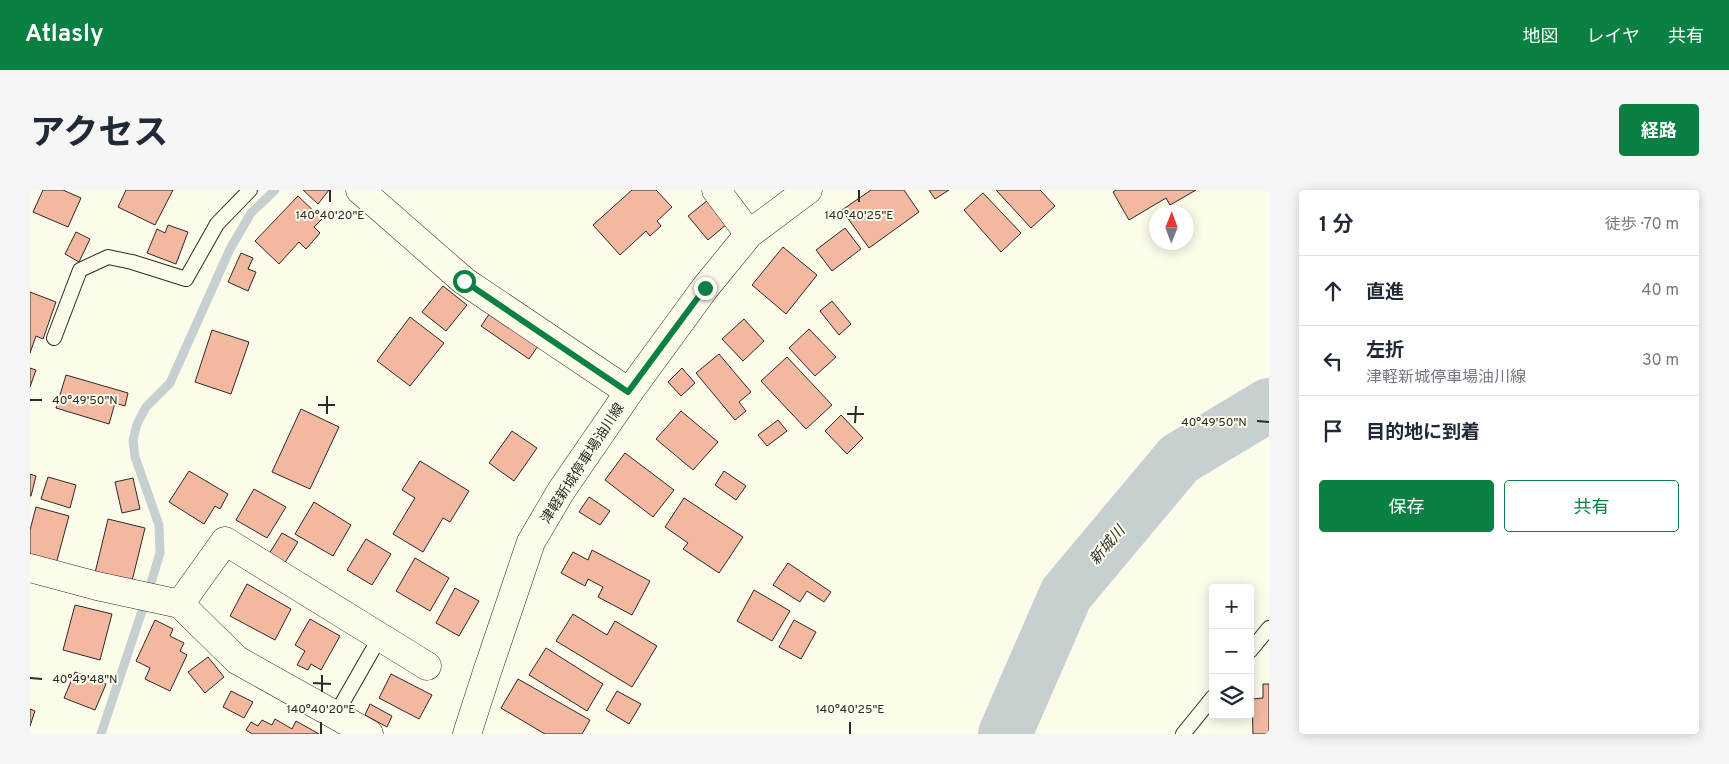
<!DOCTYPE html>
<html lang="ja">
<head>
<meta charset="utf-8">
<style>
	:root { --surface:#fff; --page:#f6f6f7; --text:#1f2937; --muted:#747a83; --line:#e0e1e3; --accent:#0b8043 }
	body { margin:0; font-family:Overpass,"Noto Sans JP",sans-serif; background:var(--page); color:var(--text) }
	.controls { position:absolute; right:15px; bottom:15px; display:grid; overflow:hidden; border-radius:5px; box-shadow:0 2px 12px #0003 }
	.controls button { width:45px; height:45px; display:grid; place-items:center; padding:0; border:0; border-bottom:1px solid var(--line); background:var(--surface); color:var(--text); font:25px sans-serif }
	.compass { position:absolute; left:1119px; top:15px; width:45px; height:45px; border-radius:50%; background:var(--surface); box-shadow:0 2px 12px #0003; rotate:1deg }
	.stop { position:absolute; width:15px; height:15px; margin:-11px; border:4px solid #0b8043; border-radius:50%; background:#fff }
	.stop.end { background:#0b8043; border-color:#fff; box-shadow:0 1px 5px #0008 }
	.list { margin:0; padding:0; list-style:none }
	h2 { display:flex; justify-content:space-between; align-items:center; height:65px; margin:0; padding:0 20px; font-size:21px }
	h2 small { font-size:16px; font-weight:400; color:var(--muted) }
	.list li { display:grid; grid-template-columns:32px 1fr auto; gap:15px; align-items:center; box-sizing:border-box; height:70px; padding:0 20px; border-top:1px solid var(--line) }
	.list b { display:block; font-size:19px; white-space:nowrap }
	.list p { margin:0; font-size:16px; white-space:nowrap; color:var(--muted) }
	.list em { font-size:16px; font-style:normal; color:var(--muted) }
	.actions { display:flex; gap:10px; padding:15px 20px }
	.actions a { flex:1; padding:11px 0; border:1px solid var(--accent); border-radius:5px; text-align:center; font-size:18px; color:var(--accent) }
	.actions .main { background:var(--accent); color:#fff }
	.icon { flex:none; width:28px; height:28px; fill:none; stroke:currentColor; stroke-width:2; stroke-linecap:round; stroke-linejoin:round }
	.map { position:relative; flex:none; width:1239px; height:544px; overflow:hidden; border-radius:5px }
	header { display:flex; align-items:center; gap:30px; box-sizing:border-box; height:70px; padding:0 25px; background:var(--accent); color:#fff }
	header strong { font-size:24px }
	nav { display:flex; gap:28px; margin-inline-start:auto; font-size:18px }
	.intro { display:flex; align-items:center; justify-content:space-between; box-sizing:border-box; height:120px; padding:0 30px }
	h1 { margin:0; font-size:35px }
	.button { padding:12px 22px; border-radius:5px; background:var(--accent); color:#fff; font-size:18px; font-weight:700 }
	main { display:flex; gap:30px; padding:0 30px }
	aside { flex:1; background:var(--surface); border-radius:5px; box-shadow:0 2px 12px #0003 }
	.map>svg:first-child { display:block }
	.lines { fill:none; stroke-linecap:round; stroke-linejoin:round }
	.stream { stroke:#c7d0d0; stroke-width:9 }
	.river { stroke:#c7d0d0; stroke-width:54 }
	.building { fill:#f2b8a0; stroke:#2b2b2b }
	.service-casing { stroke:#2b2b2b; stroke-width:16 }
	.minor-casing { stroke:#2b2b2b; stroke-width:29 }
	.secondary-casing { stroke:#2b2b2b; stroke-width:29 }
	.service { stroke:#fdfbea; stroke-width:14 }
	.minor { stroke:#fdfbea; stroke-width:28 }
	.secondary { stroke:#fdfbea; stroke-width:28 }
	.route { stroke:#0b8043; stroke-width:6 }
	.ticks { fill:none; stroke:#2b2b2b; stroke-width:2 }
	.labels { text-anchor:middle; stroke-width:4; stroke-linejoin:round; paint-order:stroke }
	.street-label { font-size:14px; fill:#2b2b2b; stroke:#fdfbea }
	.water-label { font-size:15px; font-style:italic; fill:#2b2b2b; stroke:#fdfbea }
	.ticks-label { font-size:12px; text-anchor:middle; fill:#2b2b2b; stroke:#fdfbea; stroke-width:4; stroke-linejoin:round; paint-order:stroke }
</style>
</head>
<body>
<header>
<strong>Atlasly</strong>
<nav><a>地図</a><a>レイヤ</a><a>共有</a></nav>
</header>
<div class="intro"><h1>アクセス</h1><a class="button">経路</a></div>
<main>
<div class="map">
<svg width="1239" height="544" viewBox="0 0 1239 544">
	<rect width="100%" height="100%" fill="#fdfbea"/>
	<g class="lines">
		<g class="stream">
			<polyline points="120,396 130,363 129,335 105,267 103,250 107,234 116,217 140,193 200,59 221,23 245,0"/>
			<polyline points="71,544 112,421"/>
		</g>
		<polyline class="river" points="975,544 1036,404 1149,269 1239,215"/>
	</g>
	<g class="building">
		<polygon points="13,0 33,0 51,8 38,37 3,22"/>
		<polygon points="96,0 143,0 125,35 88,17"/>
		<polygon points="273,0 299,0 288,14"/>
		<polygon points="602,0 626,0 642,17 627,31 631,36 620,46 616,41 590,65 563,35"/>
		<polygon points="841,0 874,0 889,22 839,58 812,20"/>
		<polygon points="899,0 919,0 905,9"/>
		<polygon points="966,0 1010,0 1025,16 1001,38"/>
		<polygon points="1086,0 1166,0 1140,15 1136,8 1099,30 1083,2"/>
		<polygon points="953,3 991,43 971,62 934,20"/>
		<polygon points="268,6 292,29 284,37 290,43 276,59 269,52 249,74 225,51"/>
		<polygon points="678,10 697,34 678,50 658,26"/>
		<polygon points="138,35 158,42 146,74 117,63 127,39 135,43"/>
		<polygon points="815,38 831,59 802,81 786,60"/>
		<polygon points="46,42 60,49 49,72 35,64"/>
		<polygon points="753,57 787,85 756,124 722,95"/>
		<polygon points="211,63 223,68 218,79 226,82 218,101 198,92"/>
		<polygon points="413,96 437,115 416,141 392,122"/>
		<polygon points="0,102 26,112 13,149 6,146 0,163"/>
		<polygon points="802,111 821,134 809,145 790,121"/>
		<polygon points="460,123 508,156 499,169 451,136"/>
		<polygon points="380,127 414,153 380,196 347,171"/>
		<polygon points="714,129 734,151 713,171 692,149"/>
		<polygon points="779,139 806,167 785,186 759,158"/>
		<polygon points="182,140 219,152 201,204 165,192"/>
		<polygon points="689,164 721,202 709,212 716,221 705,230 666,183"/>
		<polygon points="757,167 802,215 776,239 731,191"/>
		<polygon points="0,178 6,180 0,197"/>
		<polygon points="652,178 665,193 651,206 638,192"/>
		<polygon points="36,185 98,203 95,216 85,213 79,234 26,218"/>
		<polygon points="271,219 309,237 280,299 242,282"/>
		<polygon points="651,221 688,252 663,280 626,249"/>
		<polygon points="811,225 833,248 817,264 795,241"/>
		<polygon points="748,230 757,241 737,256 728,245"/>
		<polygon points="482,241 507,258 484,291 459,273"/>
		<polygon points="595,263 644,300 623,327 575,290"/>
		<polygon points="390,271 439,301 420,332 413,328 393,362 363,344 385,308 372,300"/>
		<polygon points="159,281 198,304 190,319 185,316 174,334 139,312"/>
		<polygon points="694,281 716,296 706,310 685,295"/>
		<polygon points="0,284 6,286 1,306 0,306"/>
		<polygon points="18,287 46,295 40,318 11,309"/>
		<polygon points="103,288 110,319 92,323 85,292"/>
		<polygon points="224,299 256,317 237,348 206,330"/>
		<polygon points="559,307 580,321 570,335 549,322"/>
		<polygon points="654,308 713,347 689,383 653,359 658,353 635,337"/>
		<polygon points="284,312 321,335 303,366 265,344"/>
		<polygon points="6,317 39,326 26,374 0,366 0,340"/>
		<polygon points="78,329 115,338 102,391 65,383"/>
		<polygon points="252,343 268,352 254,374 239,364"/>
		<polygon points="336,349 361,364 342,395 317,380"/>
		<polygon points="562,360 620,391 602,425 568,407 573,397 558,389 555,396 531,383 543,362 558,370"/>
		<polygon points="385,368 419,388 400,421 366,401"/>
		<polygon points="758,373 801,402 794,412 777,401 770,412 743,395"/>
		<polygon points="217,394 261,419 245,450 200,426"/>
		<polygon points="425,398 449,411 429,446 406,433"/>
		<polygon points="724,400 760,421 742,451 707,431"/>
		<polygon points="45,415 82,424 70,470 33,460"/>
		<polygon points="543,424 577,445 585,431 627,456 602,497 526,451"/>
		<polygon points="280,429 310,446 291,480 281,474 278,480 267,475 275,461 265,455"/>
		<polygon points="125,430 143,439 140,446 154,453 150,461 157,465 140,501 115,489 120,478 106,471"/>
		<polygon points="764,430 786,442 771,469 749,457"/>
		<polygon points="516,458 573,494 557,521 499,485"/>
		<polygon points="178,467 194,487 175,503 158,482"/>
		<polygon points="45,482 76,494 65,520 34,508"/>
		<polygon points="361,484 402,505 389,529 349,508"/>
		<polygon points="488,489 560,530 552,544 515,544 471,518"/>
		<polygon points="1233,494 1239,494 1239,544 1223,544 1222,509 1233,508"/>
		<polygon points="201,501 223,512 214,528 193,517"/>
		<polygon points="587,501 611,514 599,534 576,520"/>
		<polygon points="340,514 362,526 357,537 335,525"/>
		<polygon points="0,519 5,521 0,536"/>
		<polygon points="245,529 262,539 266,531 289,544 222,544 216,540 221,532 228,536 232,530 242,535"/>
	</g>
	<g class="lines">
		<g class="service-casing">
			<g id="service">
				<polyline points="24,148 50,80 78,67 102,72 156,89 187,34 220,0"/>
				<polyline points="1220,461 1239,438"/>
				<polyline points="306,524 350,447"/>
				<polyline points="1153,544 1183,507"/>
			</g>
		</g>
		<g class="minor-casing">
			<g id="minor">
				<polyline points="330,0 434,91 599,202"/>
				<polyline points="686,0 719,44"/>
				<polyline points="0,378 67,396 150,414 207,470 339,544"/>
				<polyline points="150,414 195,351 397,476"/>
			</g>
		</g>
		<g class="secondary-casing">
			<polyline id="secondary" points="437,544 457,482 501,352 531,301 599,202 675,98 719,44 778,0"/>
		</g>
		<use href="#service" class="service"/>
		<use href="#minor" class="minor"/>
		<use href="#secondary" class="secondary"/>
	</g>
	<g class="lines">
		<polyline class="route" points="434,91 598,202 675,98"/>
	</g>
	<path class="ticks" d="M 300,12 L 300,0M 829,12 L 829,0M 0,210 L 12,210M 288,215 L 305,215M 297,224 L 297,206M 817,224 L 834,224M 1227,231 L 1239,232M 825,233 L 826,216M 0,488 L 12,489M 283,493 L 301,494M 292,502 L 292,485M 291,544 L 291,532M 820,544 L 820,532"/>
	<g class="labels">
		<g class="street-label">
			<text transform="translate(552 273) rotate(-57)" y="5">津軽新城停車場油川線</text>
		</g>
		<g class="water-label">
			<text transform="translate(1077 355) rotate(-50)" y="5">新城川</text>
		</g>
	</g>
	<g class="ticks-label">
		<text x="300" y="29">140°40'20"E</text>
		<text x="829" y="29">140°40'25"E</text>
		<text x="55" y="214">40°49'50"N</text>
		<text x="1184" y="236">40°49'50"N</text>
		<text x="55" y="493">40°49'48"N</text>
		<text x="291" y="523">140°40'20"E</text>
		<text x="820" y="523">140°40'25"E</text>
	</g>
</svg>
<div class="controls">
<button>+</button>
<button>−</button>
<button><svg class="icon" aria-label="layers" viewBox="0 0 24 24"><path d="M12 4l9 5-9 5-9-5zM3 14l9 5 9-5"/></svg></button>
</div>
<svg class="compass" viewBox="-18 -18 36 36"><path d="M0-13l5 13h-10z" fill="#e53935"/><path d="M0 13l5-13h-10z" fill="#747a83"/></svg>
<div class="stop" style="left:434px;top:91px"></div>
<div class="stop end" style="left:675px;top:98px"></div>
</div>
<aside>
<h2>1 分<small>徒歩 · 70 m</small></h2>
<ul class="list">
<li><svg class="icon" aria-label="ahead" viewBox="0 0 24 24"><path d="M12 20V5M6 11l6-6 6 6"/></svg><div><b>直進</b></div><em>40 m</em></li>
<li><svg class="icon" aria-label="left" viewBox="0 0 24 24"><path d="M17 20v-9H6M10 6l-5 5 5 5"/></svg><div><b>左折</b><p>津軽新城停車場油川線</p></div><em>30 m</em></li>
<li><svg class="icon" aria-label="arrive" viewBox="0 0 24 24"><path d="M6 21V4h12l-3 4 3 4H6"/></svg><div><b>目的地に到着</b></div></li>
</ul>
<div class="actions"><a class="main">保存</a><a>共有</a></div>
</aside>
</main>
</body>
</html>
